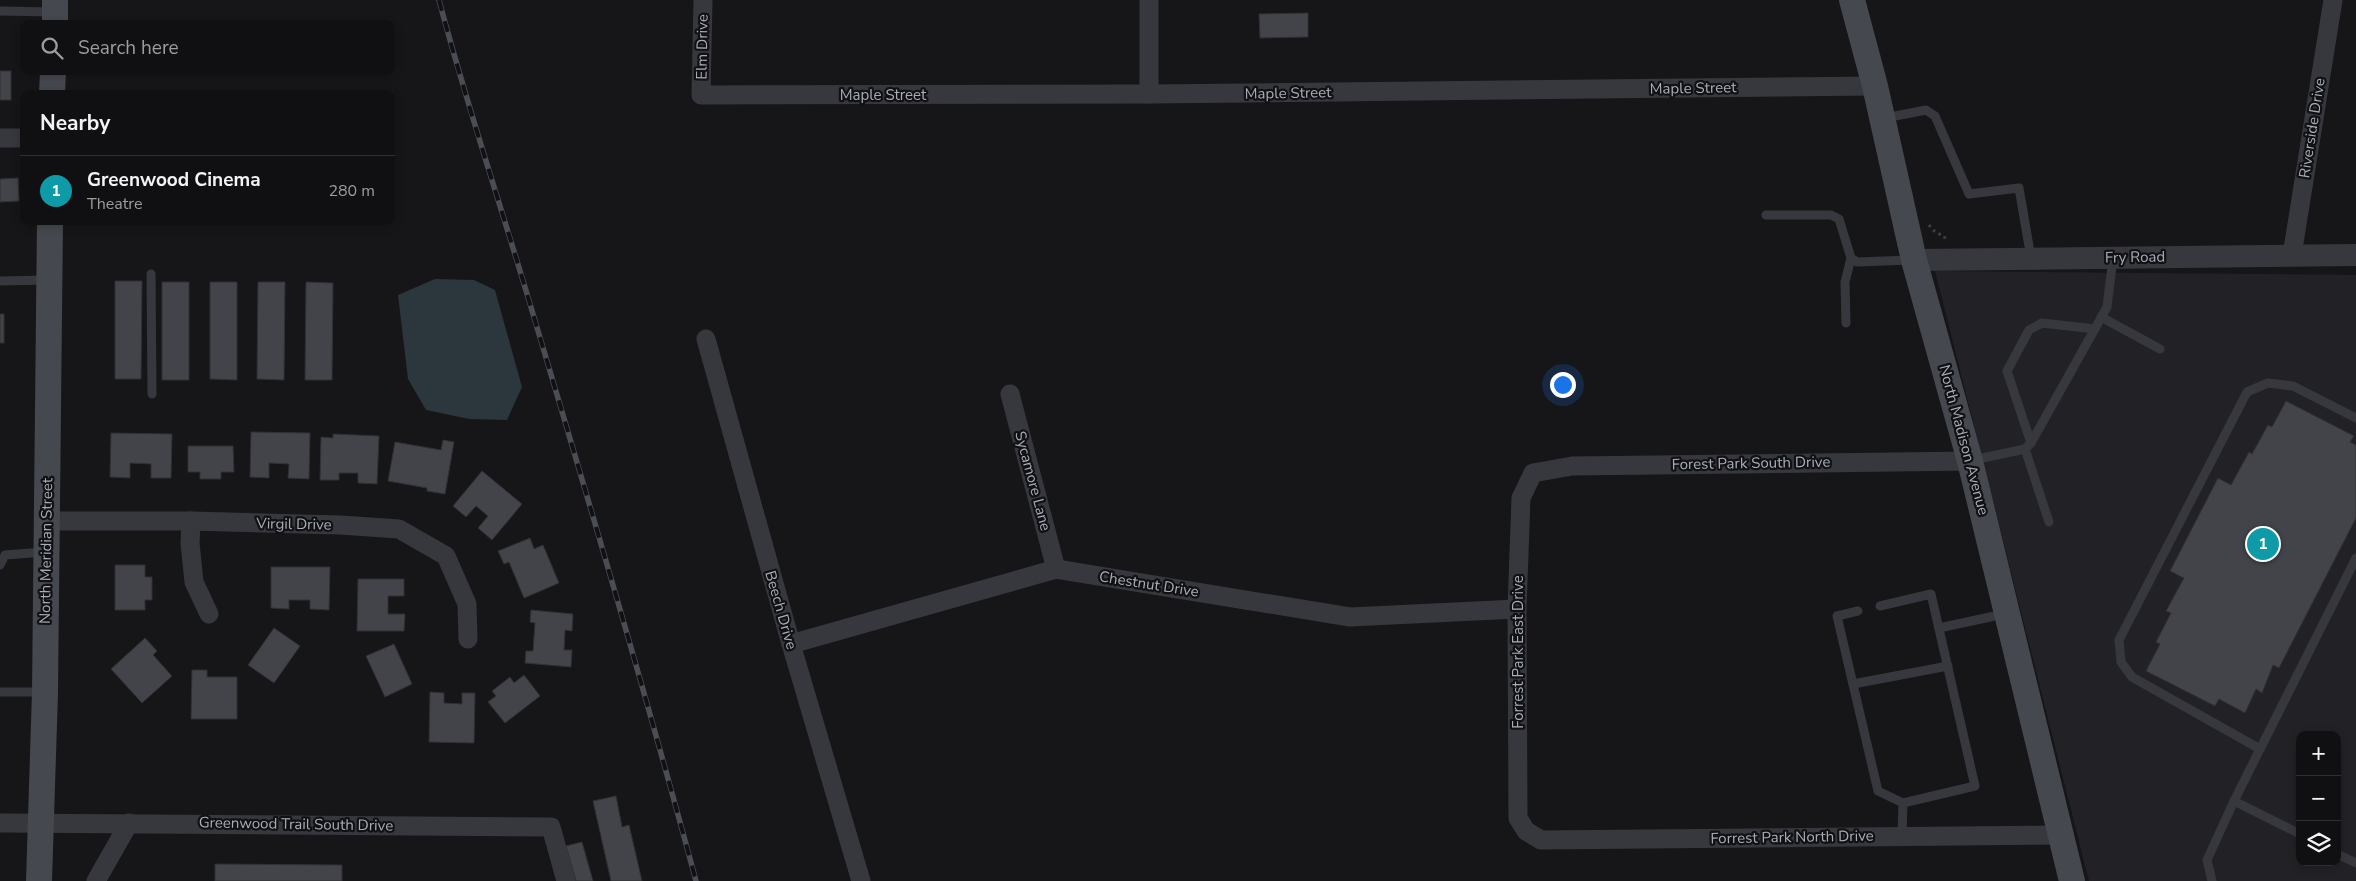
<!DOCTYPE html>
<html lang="en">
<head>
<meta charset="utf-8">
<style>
	:root { --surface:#101013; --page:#19191c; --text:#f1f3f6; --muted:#9c9da0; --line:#303033; --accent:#b45309 }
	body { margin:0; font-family:"Nunito Sans",sans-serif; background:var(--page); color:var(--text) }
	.controls { position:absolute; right:15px; bottom:15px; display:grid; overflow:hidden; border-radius:10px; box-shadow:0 2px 8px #0003 }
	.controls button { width:45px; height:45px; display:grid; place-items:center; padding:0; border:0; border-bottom:1px solid var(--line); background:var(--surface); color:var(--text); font:25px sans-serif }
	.you { position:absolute; left:1562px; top:384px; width:18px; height:18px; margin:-12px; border:4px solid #fff; border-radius:50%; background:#1a73e8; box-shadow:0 0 0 8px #1a73e833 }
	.badge { display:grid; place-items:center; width:32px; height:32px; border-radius:50%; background:var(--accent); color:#fff; font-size:16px; font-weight:700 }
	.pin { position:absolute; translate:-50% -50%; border:2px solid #fff; box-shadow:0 1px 5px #0006 }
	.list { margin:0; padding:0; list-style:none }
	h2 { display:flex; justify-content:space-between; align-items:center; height:65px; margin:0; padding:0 20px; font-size:21px }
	h2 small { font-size:16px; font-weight:400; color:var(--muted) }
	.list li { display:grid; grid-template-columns:32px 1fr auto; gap:15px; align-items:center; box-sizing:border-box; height:70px; padding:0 20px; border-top:1px solid var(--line) }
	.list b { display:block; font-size:19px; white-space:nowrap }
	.list p { margin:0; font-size:16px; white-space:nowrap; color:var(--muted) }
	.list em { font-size:16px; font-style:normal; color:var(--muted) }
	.icon { flex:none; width:28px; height:28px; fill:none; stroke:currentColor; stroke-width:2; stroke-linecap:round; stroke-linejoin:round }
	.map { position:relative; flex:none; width:2356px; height:881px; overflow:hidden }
	.search { position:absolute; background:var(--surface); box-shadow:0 2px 8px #0003; left:20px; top:20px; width:375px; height:55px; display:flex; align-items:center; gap:12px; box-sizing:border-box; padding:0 18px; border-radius:10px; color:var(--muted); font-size:19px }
	.panel { position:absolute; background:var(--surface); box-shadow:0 2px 8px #0003; left:20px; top:90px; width:375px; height:135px; border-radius:10px }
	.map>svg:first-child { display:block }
	.built { fill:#222226; fill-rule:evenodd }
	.water { fill:#2c363d }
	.building { fill:#424449; stroke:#303035 }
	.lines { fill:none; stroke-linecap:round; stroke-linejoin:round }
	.path { stroke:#3d4045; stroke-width:3; stroke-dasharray:2.5 4; stroke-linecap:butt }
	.service { stroke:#37383e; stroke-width:9 }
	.minor { stroke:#37383e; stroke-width:19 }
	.tertiary { stroke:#37383e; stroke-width:22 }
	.secondary { stroke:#45484e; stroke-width:26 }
	.rail-casing { stroke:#4a4d53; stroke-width:5.5 }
	.rail { stroke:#111114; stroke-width:4; stroke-dasharray:11; stroke-linecap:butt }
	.labels { text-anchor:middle; stroke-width:4.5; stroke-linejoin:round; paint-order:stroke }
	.street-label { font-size:15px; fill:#a8aeb9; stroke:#111114 }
</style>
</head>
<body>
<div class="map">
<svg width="2356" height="881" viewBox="0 0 2356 881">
	<rect width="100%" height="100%" fill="#161619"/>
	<path class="built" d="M 1935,271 L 2356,275 L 2356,881 L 2089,881 ZM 2300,735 L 2337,735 L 2337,862 L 2300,862 Z"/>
	<polygon class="water" points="435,279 474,280 495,290 522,387 507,420 469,419 426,410 408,379 398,295"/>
	<g class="building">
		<polygon points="1308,13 1308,37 1260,38 1259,14"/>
		<rect x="0" y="71" width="11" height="29"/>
		<polygon points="18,178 19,201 0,202 0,179"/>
		<polygon points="115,281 142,281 141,379 115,379"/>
		<rect x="162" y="282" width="27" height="98"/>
		<polygon points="210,282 237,282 237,380 210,379"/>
		<polygon points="258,282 285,282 284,380 257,379"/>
		<polygon points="306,282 333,283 332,380 305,380"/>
		<rect x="0" y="314" width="4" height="29"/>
		<polygon points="2286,401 2354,436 2350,442 2356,445 2356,518 2279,668 2273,665 2262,693 2256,689 2245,713 2219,699 2215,706 2146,671 2160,644 2156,642 2171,613 2166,611 2184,578 2170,571 2218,478 2231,485 2249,452 2252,454 2268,425 2272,427"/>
		<polygon points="251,432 310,433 309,479 288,478 289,464 269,463 269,478 250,477"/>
		<polygon points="111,433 172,434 171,478 151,478 151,464 130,463 130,478 110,477"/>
		<polygon points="333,434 379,436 377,484 358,483 358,473 339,473 339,480 320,480 321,437 333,438"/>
		<polygon points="443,440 454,442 445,494 427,491 427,488 388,481 395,442 441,450"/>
		<polygon points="188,446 233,446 234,472 221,472 221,479 200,479 200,472 188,472"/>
		<polygon points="482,471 522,504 492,540 478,528 488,516 476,506 466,517 453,506"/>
		<polygon points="530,538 534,549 543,545 559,583 524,598 509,562 504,564 498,551"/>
		<polygon points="115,565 145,565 145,577 152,577 152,600 145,600 145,610 115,610"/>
		<polygon points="271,567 330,567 329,610 310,609 310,600 289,600 289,609 271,608"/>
		<polygon points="358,579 404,579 404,596 388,596 388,614 405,614 404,631 357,631"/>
		<polygon points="531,610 573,614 572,631 565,630 564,650 572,650 571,667 525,663 526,651 533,651 535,623 530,622"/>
		<polygon points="274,628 300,646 274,683 248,665"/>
		<polygon points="145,638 157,651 153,655 172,676 142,703 111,669"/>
		<polygon points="394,644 412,684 385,697 366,656"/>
		<polygon points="192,670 207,670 207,677 237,677 237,719 191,719"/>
		<polygon points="524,675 540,696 505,723 488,702 496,696 492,691 510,677 514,683"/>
		<polygon points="430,692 444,693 444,703 462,704 462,693 475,693 474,743 429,742"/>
		<polygon points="616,796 622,827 629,825 642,881 611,881 593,801"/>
		<polygon points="582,842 593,881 576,881 566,846"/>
		<polygon points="215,864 342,865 342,881 215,881"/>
	</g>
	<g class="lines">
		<polyline class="path" points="1929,225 1935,232 1944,236 1946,240"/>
		<g class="service">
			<polyline points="0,11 52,12"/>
			<polyline points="1885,118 1926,110 1935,116 1969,194 2019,188 2031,258"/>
			<polyline points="1766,215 1831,215 1839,219 1851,258 1857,262 1911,260"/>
			<polyline points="151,274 152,394"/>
			<polyline points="0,281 46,280"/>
			<polyline points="2101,317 2160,349"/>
			<polyline points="1846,323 1845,282 1851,258"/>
			<polyline points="2031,443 2007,371 2029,330 2042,323 2095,329"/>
			<polyline points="2025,449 2049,522"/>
			<polyline points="1973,460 2025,449 2031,443 2107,307 2113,258"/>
			<polyline points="0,565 5,555 44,552"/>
			<polyline points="1880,606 1931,594 1975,786 1903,803 1902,836"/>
			<polyline points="1858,611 1837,616 1878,791 1903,803"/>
			<polyline points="1939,628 2004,614"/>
			<polyline points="1853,684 1948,666"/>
			<polyline points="0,692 42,692"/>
			<polyline points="2260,749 2132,677 2121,662 2119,640 2247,392 2268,383 2293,386 2356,418"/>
			<polyline points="2234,801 2300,834"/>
			<polyline points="2337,854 2356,863"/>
			<polyline points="2212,881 2207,860 2234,801 2356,558"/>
		</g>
		<g class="minor">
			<polyline points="703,0 701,95 1149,94 1875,86"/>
			<polyline points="1149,0 1149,94"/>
			<polyline points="0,138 24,138"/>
			<polyline points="2292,255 2333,0"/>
			<polyline points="706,339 791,644 861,881"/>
			<polyline points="1010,394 1056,569"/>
			<polyline points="1970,461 1572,466 1533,473 1521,498 1517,609 1518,818 1526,831 1541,840 2061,835"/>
			<polyline points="47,521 191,521 340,525 399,529 446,556 467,604 468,639"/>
			<polyline points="191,521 190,543 194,582 209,614"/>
			<polyline points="791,644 1056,569 1350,617 1517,609"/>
			<polyline points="0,823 551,827 566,881"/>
			<polyline points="96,881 129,823"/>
		</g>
		<polyline class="tertiary" points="1914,260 2356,255"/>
		<g class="secondary">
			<polyline points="1852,0 1875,86 1914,260 1970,461 2072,881"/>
			<polyline points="55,24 55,0"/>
			<polyline points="52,94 53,71"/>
			<polyline points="39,881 45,692 50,221"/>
		</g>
		<g class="rail-casing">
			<path id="rail" d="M 439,0 C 467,106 502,209 533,314 C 589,502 645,691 696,881"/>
		</g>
		<use href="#rail" class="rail"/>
	</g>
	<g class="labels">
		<g class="street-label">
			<text transform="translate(702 47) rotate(-89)" y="5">Elm Drive</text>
			<text transform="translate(1693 88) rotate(-1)" y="5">Maple Street</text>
			<text transform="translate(1288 93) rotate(-1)" y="5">Maple Street</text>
			<text x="883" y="100">Maple Street</text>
			<text transform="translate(2312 128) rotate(-81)" y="5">Riverside Drive</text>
			<text transform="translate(2135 257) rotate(-1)" y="5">Fry Road</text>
			<text transform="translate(1964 440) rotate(75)" y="5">North Madison Avenue</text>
			<text transform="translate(1751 463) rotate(-1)" y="5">Forest Park South Drive</text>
			<text transform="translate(1033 481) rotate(75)" y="5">Sycamore Lane</text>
			<text transform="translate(294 524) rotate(1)" y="5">Virgil Drive</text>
			<text transform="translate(46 551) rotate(-89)" y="5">North Meridian Street</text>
			<text transform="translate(1149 584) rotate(9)" y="5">Chestnut Drive</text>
			<text transform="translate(781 610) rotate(74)" y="5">Beech Drive</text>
			<text transform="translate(1518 652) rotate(-90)" y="5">Forrest Park East Drive</text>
			<text transform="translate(296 824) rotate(1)" y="5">Greenwood Trail South Drive</text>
			<text transform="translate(1792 837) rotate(-1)" y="5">Forrest Park North Drive</text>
		</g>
	</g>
</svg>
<div class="controls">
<button>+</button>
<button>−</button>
<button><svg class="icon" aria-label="layers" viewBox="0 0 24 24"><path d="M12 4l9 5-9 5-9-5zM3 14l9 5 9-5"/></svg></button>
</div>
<div class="you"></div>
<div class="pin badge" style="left:2263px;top:544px;background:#0f9aa8">1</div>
<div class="search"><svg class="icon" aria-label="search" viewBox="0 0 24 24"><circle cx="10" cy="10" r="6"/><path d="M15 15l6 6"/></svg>Search here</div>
<section class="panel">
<h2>Nearby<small></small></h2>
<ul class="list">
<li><span class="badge" style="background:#0f9aa8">1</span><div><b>Greenwood Cinema</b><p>Theatre</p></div><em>280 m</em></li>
</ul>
</section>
</div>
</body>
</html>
